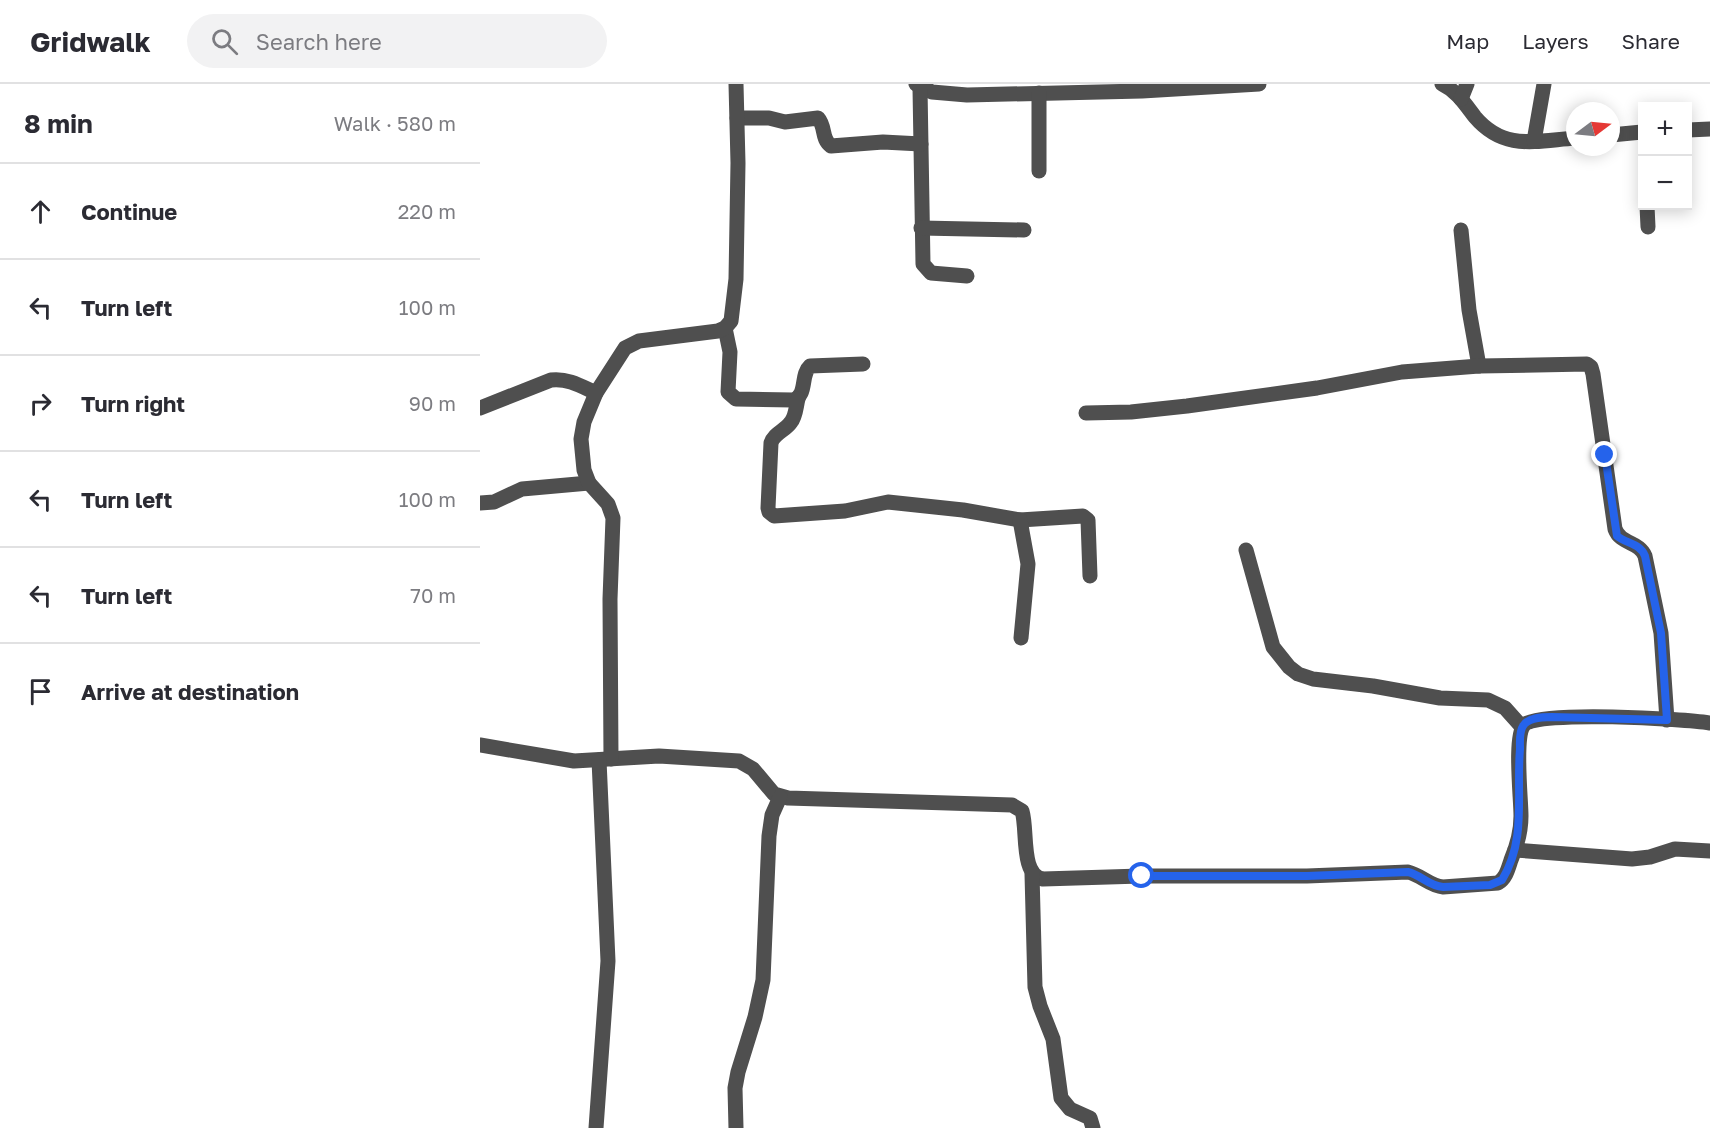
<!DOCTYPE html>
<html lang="en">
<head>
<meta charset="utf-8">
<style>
	:root { --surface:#fff; --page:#f2f2f3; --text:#2b2b33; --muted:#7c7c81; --line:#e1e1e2 }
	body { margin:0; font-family:"Golos Text",sans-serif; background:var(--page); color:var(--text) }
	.controls { position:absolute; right:18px; top:18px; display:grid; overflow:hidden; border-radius:0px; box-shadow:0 3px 15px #0003 }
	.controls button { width:54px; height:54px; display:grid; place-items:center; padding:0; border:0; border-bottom:2px solid var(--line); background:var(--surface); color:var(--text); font:30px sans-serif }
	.compass { position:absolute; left:1086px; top:18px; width:54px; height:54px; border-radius:50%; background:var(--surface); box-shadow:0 3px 15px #0003; rotate:74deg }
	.stop { position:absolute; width:18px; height:18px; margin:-14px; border:4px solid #2563eb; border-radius:50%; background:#fff }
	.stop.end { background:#2563eb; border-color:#fff; box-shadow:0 2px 6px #0008 }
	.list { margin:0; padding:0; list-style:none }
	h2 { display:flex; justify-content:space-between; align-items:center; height:78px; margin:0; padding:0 24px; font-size:26px }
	h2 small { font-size:20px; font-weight:400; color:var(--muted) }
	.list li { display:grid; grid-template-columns:39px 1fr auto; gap:18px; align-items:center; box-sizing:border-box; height:96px; padding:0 24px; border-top:2px solid var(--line) }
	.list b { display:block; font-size:22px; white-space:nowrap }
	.list em { font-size:20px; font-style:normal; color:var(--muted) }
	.icon { flex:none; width:33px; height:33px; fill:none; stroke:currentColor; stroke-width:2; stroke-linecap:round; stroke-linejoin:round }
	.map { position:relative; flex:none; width:1230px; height:1044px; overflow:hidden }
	header { display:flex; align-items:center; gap:36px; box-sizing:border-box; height:84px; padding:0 30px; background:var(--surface); border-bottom:2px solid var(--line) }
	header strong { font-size:28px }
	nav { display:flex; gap:33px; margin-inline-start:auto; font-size:21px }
	.search { width:420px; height:54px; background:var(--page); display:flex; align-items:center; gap:15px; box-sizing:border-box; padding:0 21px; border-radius:33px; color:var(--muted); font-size:22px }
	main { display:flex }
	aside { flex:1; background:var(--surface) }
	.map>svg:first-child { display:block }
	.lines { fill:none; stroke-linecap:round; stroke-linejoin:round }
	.minor { stroke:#4f4f4f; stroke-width:15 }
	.route { stroke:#2563eb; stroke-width:8 }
</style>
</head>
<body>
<header>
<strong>Gridwalk</strong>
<div class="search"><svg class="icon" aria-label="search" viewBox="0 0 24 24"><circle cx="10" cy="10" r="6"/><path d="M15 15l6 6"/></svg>Search here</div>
<nav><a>Map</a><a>Layers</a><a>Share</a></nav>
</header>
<main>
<aside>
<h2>8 min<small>Walk · 580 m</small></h2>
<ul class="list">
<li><svg class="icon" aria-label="ahead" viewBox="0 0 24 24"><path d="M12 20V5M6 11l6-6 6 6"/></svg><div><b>Continue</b></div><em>220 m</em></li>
<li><svg class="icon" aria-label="left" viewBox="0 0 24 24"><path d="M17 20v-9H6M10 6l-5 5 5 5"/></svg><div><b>Turn left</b></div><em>100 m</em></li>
<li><svg class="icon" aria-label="right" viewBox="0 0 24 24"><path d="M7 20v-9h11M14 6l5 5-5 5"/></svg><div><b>Turn right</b></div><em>90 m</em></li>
<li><svg class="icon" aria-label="left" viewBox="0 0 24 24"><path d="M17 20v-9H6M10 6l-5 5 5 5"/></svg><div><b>Turn left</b></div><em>100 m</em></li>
<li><svg class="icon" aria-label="left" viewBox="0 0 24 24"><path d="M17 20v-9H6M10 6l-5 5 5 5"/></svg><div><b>Turn left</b></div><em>70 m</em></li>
<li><svg class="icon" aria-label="arrive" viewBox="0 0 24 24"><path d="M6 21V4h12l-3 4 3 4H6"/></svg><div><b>Arrive at destination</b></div></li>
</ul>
</aside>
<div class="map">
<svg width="1230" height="1044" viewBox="0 0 1230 1044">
	<rect width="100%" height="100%" fill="#fff"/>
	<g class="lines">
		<g class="minor">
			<polyline points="436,0 452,8 487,11 662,7 779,0"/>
			<path d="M 962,0 C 977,7 985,20 995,33 C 1024,67 1055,57 1095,54"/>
			<polyline points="440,4 443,180 451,189 487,192"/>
			<polyline points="559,9 559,87"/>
			<polyline points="981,15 987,0"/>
			<path d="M 257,34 L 289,34 L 305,38 L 338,34 C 346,43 341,55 351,62 L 403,58 L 441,60"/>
			<polyline points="1208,46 1230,45"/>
			<polyline points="1131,51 1162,48"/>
			<polyline points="1054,57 1064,0"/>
			<polyline points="1167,122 1168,143"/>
			<polyline points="441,144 544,146"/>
			<polyline points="981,146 989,226 999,282"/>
			<path d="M 245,244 L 250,268 L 248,308 L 256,315 L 313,316 C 328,311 320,291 330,282 L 383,280"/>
			<path d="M 318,315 C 316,322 316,332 311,338 C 305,347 294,349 291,359 L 288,424 L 289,428 L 294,432 L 365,427 L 408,418 L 483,426 L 540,436 L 603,432 L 608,436 L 610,492"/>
			<path d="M 0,324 L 71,296 C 88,294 101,302 116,309"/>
			<path d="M 606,329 L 651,328 L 707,322 L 837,304 L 922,288 L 999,282 L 1107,280 L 1111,283 L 1113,290 L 1135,445 C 1141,461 1159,457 1165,472 L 1181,549 L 1187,636"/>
			<polyline points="0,419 14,418 42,405 109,399"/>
			<polyline points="540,436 548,480 541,554"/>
			<polyline points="766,466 793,563 809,583 818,590 833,595 893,602 960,614 1008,616 1025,624 1042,643"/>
			<path d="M 0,661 L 94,677 L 179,672 L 259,677 L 273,685 L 294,710 L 308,714 L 532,721 L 542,727 C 548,746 540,791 563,795 L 661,792 L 827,792 L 928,788 C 941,791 950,802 963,803 L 1018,799 C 1026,794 1028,785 1031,776 C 1037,762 1041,747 1041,732 C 1041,714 1034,653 1044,641 C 1056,626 1206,635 1230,639"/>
			<polyline points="131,675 130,515 133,434 128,420 109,399 104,386 101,355 104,338 116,309 145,264 159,257 238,247 245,244 251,237 256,195 258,79 256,0"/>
			<polyline points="1035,766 1152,775 1170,773 1195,765 1230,767"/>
			<polyline points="552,790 555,903 560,922 573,955 581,1014 590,1025 610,1034 613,1044"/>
			<polyline points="116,1044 128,877 119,676"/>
			<polyline points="256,1044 255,1004 258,988 275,933 283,896 289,752 292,731 300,713"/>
		</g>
	</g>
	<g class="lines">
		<path class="route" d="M 662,792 L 827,792 L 928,788 C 941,791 949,802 963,803 L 1010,801 L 1022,796 C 1047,755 1036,711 1040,665 C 1040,658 1039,648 1043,642 C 1048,633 1063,633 1072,633 L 1187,636 L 1181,549 L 1165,472 C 1160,459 1147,460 1137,452 L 1125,371"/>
	</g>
</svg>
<div class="controls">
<button>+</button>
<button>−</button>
</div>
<svg class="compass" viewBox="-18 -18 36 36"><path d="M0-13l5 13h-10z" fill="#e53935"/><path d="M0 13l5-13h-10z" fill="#7c7c81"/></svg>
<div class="stop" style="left:662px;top:792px"></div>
<div class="stop end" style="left:1125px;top:371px"></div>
</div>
</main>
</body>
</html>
